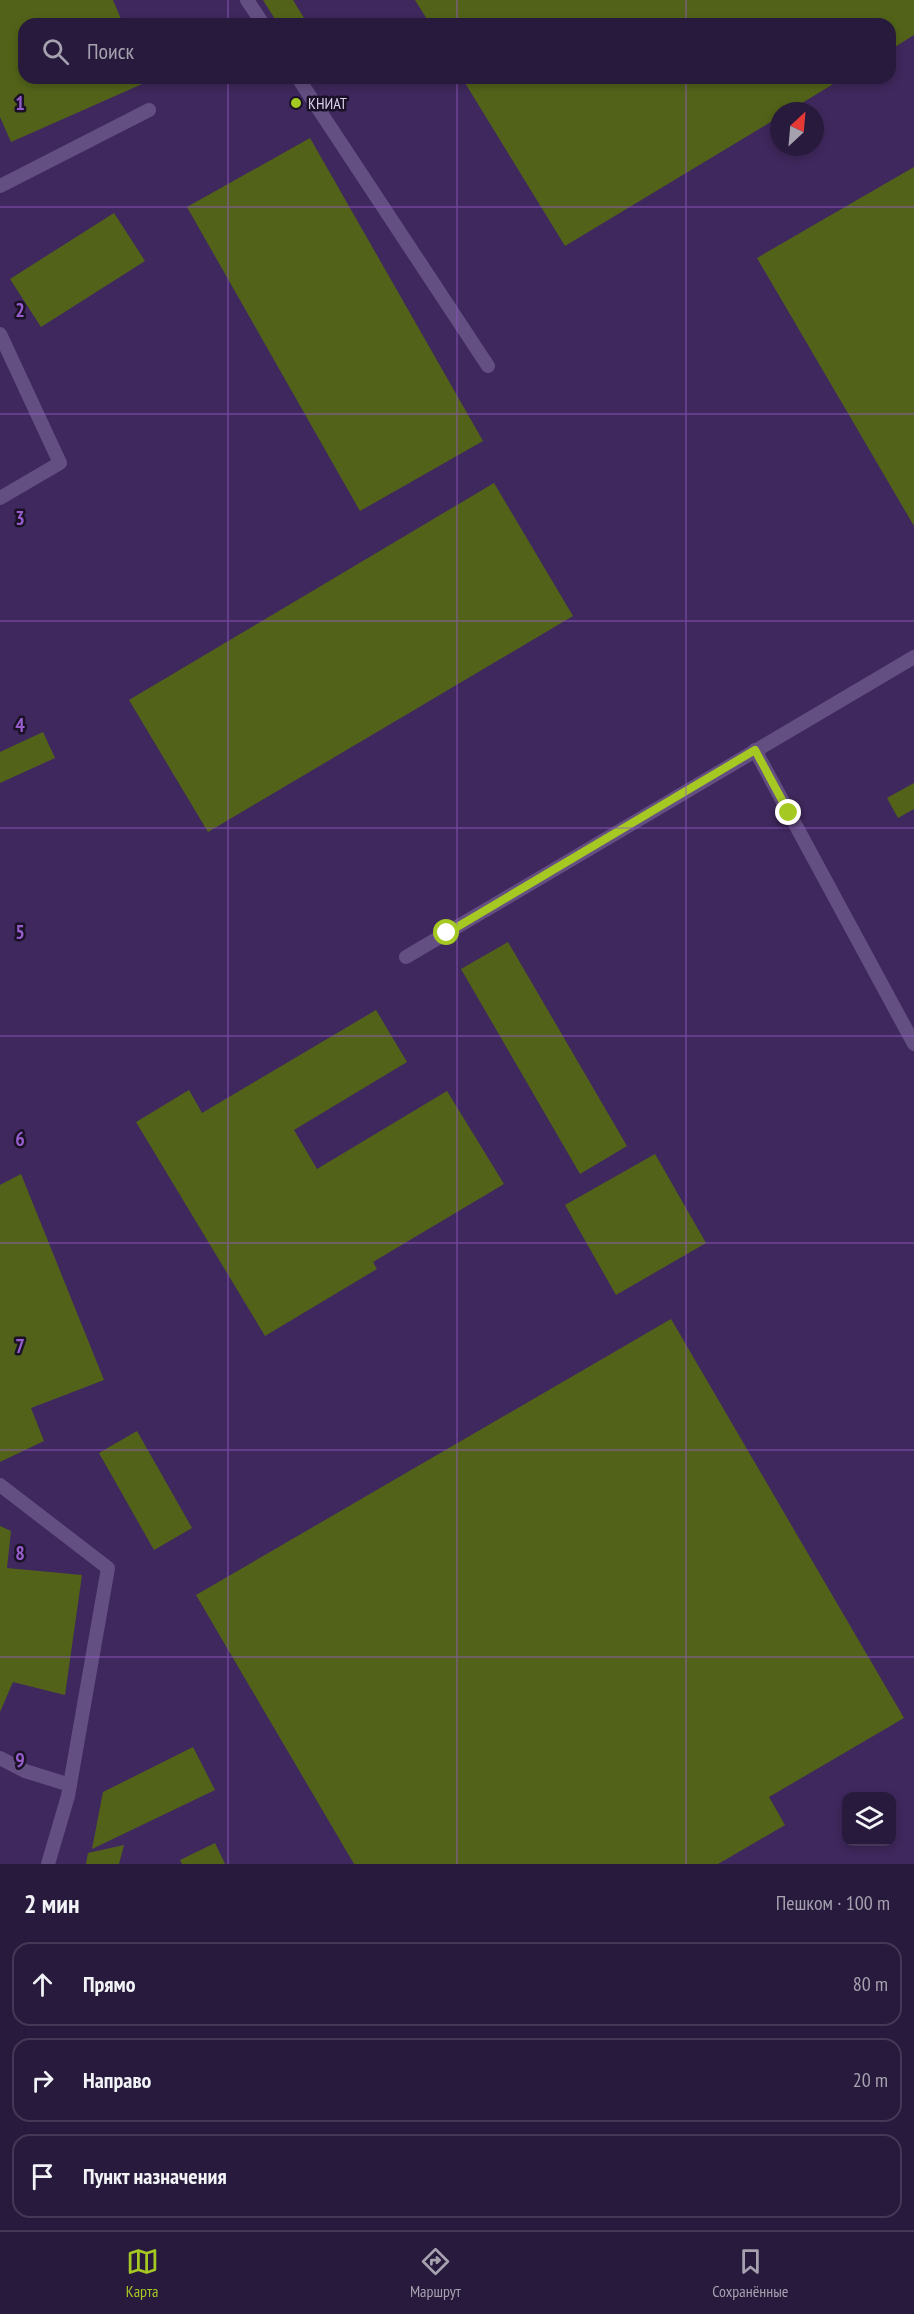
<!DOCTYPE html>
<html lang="ru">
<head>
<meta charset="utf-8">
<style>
	:root { --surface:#281a3c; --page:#302343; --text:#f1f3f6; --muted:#a5a1af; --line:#443856; --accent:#a5c823 }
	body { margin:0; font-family:"PT Sans Narrow",sans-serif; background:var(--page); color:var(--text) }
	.controls { position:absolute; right:18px; bottom:18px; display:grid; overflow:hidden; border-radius:12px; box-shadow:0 3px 9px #0003 }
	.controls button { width:54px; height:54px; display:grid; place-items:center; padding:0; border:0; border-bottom:2px solid var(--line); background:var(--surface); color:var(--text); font:30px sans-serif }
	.compass { position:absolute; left:770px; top:102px; width:54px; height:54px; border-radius:50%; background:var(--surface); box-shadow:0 3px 9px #0003; rotate:26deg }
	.stop { position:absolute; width:18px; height:18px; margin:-14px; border:4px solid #a5c823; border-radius:50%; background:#fff }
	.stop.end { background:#a5c823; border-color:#fff; box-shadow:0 2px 6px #0008 }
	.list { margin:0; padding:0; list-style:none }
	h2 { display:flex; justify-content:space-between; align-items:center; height:78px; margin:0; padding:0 24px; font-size:26px }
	h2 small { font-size:20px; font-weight:400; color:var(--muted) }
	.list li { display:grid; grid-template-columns:39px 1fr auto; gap:18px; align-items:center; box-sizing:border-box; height:84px; margin:0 12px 12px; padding:0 12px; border:2px solid var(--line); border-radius:18px }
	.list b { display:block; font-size:22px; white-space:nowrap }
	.list em { font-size:20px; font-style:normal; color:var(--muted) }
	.icon { flex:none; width:33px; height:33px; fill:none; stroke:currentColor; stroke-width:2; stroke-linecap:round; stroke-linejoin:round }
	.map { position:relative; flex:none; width:914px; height:1864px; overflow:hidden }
	.search { position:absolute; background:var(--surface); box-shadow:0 3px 9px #0003; left:18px; right:18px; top:18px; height:66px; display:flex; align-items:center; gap:15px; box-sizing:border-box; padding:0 21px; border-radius:18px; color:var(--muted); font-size:22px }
	.sheet { height:366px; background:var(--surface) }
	nav { display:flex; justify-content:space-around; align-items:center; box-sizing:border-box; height:84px; border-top:2px solid var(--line); background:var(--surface); font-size:16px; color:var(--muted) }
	nav a { display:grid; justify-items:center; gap:3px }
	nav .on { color:var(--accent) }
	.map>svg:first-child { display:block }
	.built { fill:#3f285d; fill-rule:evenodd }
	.building { fill:#526319 }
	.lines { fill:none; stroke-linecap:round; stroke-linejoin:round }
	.service { stroke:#644f82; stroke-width:14 }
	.route { stroke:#a5c823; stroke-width:8 }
	.grid { fill:none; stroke:#975dcc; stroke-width:1.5; stroke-opacity:0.55 }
	.poi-dot { fill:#a5c823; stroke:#1a1126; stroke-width:2 }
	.labels { text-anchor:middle; stroke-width:5; stroke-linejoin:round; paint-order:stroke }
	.poi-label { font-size:16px; fill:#d9cfec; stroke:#1a1126; text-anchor:start }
	.grid-label { font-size:20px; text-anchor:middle; font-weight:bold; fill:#975dcc; stroke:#1a1126; stroke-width:5; stroke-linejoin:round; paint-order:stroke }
</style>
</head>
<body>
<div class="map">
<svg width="914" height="1864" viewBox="0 0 914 1864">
	<rect width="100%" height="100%" fill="#362250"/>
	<path class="built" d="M 0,0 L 914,0 L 914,1864 L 0,1864 ZM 24,24 L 890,24 L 890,78 L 24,78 ZM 779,111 L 815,111 L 815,147 L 779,147 ZM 846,1796 L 892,1796 L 892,1842 L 846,1842 Z"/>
	<g class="building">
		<polygon points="0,0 113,0 123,24 24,24 24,78 148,78 149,81 11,142 0,117"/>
		<polygon points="263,0 293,0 304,18 294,24 278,24"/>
		<polygon points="415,0 914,0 914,35 890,50 890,24 430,24"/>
		<polygon points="462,78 843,78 789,111 779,111 779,117 565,246"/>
		<polygon points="310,138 483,441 360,511 187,207"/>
		<polygon points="914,167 914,526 757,258"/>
		<polygon points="114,213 145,261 41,327 10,279"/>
		<polygon points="494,483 573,616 208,832 129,700"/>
		<polygon points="43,732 55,758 0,783 0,752"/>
		<polygon points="914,783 914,809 898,818 887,798"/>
		<polygon points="508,942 627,1146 580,1174 461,969"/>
		<polygon points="376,1010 407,1062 294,1130 317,1169 447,1091 504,1184 373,1262 377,1269 265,1336 136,1122 189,1090 202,1113"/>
		<polygon points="655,1154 706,1243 616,1295 565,1205"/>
		<polygon points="21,1174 104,1380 31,1408 44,1441 0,1462 0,1185"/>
		<polygon points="671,1319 904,1718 769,1797 785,1825 718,1864 354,1864 196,1595"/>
		<polygon points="137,1431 192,1528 154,1550 99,1453"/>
		<polygon points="0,1526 11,1531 7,1568 82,1575 65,1695 13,1682 0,1712"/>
		<polygon points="193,1747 215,1790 92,1849 103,1792"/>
		<polygon points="215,1843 225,1864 182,1864 180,1860"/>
		<polygon points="124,1845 119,1864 86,1864 88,1853"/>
	</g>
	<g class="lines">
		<g class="service">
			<polyline points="247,0 263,24"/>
			<polyline points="298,78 488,366"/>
			<polyline points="0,186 149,110"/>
			<polyline points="0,334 60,463 0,498"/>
			<polyline points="755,750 914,1044"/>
			<polyline points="406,957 914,657"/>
			<polyline points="0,1485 108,1568 68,1796 48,1864"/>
			<polyline points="0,1758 25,1771 70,1785"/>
		</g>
	</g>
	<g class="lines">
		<polyline class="route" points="447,933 755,750 789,813"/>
	</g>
	<path class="grid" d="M 228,0 L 228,24M 457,0 L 457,24M 686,0 L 686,24M 228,78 L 228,1864M 457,78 L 457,1864M 686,78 L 686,1864M 0,207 L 914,207M 0,414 L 914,414M 0,621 L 914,621M 0,828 L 914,828M 0,1036 L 914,1036M 0,1243 L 914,1243M 0,1450 L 914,1450M 0,1657 L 914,1657"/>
	<circle class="poi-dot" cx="296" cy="103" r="6"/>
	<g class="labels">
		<g class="poi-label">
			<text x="308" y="109">КНИАТ</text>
		</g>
	</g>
	<g class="grid-label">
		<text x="20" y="110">1</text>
		<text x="20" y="317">2</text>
		<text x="20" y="525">3</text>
		<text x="20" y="732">4</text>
		<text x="20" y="939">5</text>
		<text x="20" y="1146">6</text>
		<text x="20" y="1353">7</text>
		<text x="20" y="1560">8</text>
		<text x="20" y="1767">9</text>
	</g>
</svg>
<div class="controls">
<button><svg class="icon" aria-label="layers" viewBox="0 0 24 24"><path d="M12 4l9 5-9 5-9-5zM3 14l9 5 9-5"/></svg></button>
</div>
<svg class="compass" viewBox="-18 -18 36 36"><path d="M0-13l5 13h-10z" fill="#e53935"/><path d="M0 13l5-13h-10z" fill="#a5a1af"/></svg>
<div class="stop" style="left:447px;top:933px"></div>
<div class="stop end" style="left:789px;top:813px"></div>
<div class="search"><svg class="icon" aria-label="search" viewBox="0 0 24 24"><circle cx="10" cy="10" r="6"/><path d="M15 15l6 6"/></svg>Поиск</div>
</div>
<section class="sheet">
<h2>2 мин<small>Пешком · 100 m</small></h2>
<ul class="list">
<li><svg class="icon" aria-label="ahead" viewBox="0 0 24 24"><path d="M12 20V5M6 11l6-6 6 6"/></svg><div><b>Прямо</b></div><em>80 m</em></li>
<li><svg class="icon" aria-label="right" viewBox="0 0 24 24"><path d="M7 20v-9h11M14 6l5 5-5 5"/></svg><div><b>Направо</b></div><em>20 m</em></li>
<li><svg class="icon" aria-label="arrive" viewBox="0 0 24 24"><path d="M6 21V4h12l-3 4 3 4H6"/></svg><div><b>Пункт назначения</b></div></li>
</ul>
</section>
<nav>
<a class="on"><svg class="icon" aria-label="map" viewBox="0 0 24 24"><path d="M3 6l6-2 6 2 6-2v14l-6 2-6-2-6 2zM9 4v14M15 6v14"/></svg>Карта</a>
<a><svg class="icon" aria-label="directions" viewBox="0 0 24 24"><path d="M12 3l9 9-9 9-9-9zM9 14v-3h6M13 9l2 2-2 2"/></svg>Маршрут</a>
<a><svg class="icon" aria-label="saved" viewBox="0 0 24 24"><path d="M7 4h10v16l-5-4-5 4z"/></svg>Сохранённые</a>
</nav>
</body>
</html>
